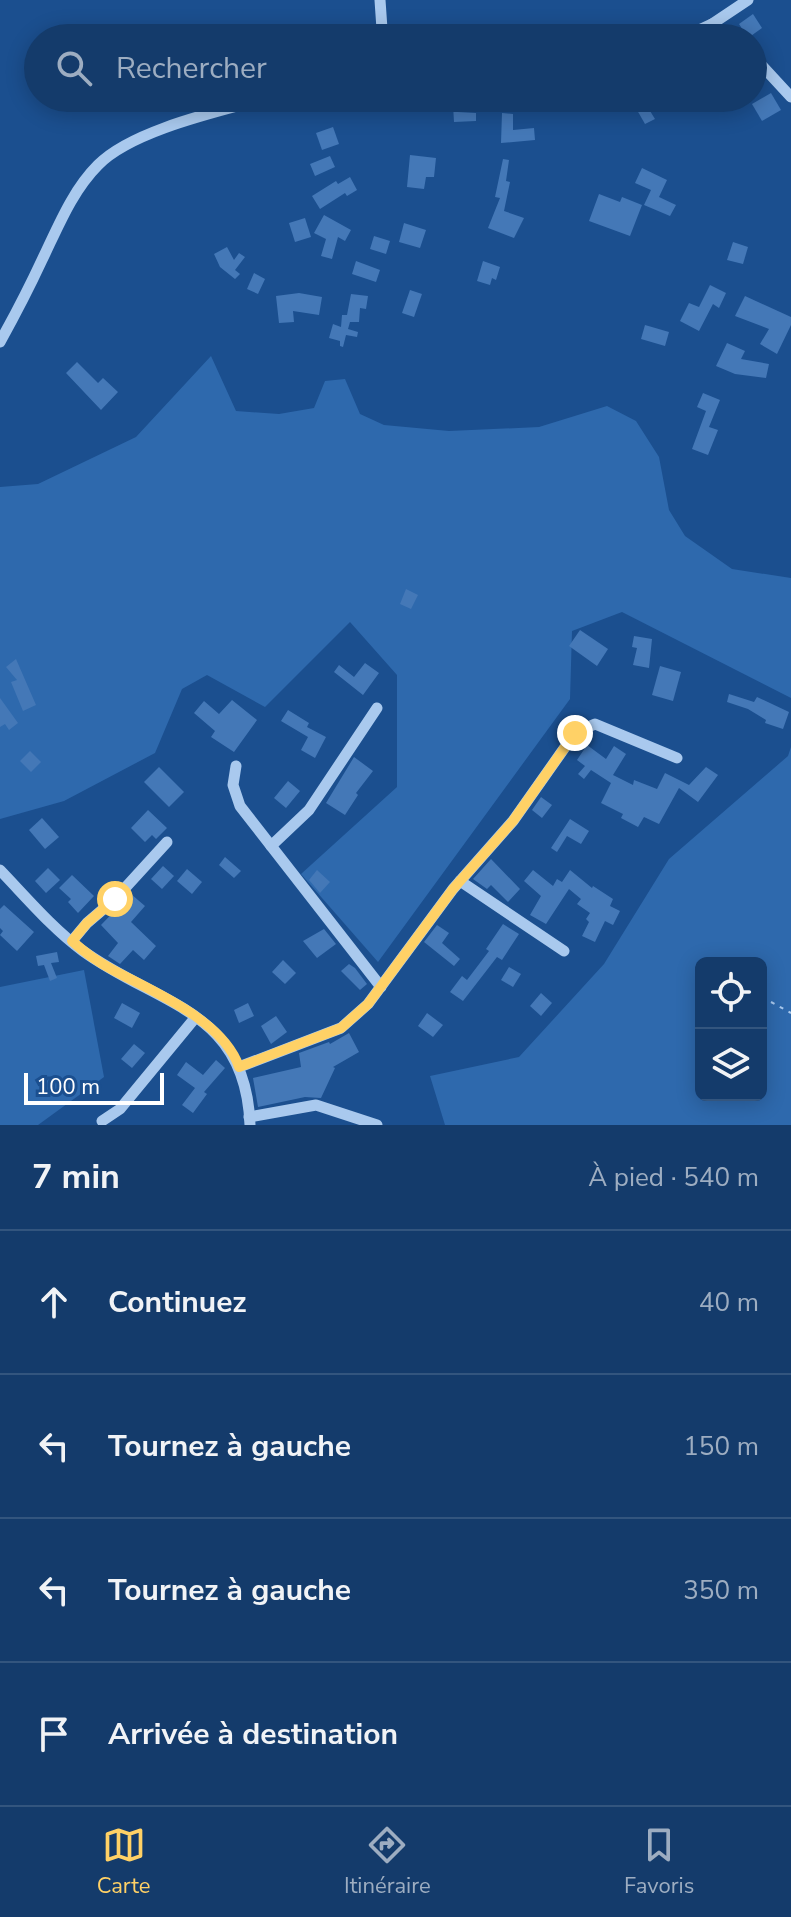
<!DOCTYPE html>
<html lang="fr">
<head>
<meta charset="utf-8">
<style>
	:root { --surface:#143b6b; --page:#1d4271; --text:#f1f3f6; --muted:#9dadc1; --line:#33557e; --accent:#ffd166 }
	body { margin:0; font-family:"Nunito Sans",sans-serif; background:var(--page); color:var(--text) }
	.controls { position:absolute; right:24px; bottom:24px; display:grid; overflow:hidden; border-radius:12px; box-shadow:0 4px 20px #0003 }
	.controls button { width:72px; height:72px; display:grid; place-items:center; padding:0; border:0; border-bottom:2px solid var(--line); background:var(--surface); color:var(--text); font:40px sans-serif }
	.scale { position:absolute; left:24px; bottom:20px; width:140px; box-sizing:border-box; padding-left:8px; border:4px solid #fff; border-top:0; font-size:22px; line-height:28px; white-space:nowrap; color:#fff; -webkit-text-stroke:6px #1b4f8f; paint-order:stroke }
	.stop { position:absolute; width:24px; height:24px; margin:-18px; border:6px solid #ffd166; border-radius:50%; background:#fff }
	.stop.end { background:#ffd166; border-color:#fff; box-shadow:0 2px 8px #0008 }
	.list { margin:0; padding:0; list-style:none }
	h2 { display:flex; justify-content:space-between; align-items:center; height:104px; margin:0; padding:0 32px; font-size:34px }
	h2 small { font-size:26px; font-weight:400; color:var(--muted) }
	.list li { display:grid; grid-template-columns:52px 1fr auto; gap:24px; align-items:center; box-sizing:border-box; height:144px; padding:0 32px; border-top:2px solid var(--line) }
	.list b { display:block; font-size:30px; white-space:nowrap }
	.list em { font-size:26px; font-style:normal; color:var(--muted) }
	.icon { flex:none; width:44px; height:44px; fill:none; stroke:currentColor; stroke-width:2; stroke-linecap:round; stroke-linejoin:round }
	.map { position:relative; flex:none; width:791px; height:1125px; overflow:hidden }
	.search { position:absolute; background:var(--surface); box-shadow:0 4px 20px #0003; left:24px; right:24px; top:24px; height:88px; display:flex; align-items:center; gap:20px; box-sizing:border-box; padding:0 28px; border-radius:44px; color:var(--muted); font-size:30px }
	.sheet { height:680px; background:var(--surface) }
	nav { display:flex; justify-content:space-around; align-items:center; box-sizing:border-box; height:112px; border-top:2px solid var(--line); background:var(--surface); font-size:22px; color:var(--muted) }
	nav a { display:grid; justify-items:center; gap:4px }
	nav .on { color:var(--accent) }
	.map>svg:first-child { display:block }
	.green { fill:#2e69ad; fill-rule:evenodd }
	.building { fill:#4478b7 }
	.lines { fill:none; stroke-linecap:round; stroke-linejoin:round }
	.path { stroke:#a9c9ee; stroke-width:2; stroke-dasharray:4 6; stroke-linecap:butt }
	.minor { stroke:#a9c9ee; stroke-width:11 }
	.route { stroke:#ffd166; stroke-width:10 }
</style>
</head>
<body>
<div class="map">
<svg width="791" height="1125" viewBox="0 0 791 1125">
	<rect width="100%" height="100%" fill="#1b4f8f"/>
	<g class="green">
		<polygon points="211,356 236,411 279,414 314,408 325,381 345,379 360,414 384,425 449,431 539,427 607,406 636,421 659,457 669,510 685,536 732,569 791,578 791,698 622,612 572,631 570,699 378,962 301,874 397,787 397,675 350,622 265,707 207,675 182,689 155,753 64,801 0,819 0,487 38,484 136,437"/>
		<path d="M 791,747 L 791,1125 L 445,1125 L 430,1076 L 519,1057 L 604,964 L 669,859 L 788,756 ZM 761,963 L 761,1095 L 701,1095 L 701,963 Z"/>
		<polygon points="84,970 104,1077 38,1125 0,1125 0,987"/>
	</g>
	<g class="building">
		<polygon points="753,14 762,28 748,38 739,24"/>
		<polygon points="771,93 781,110 762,121 752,104"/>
		<polygon points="448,98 470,98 470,109 458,112 476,113 476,121 454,122 453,105 449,106"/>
		<polygon points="642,98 655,119 645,124 633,103"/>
		<polygon points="502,113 513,114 513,130 534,128 535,140 501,143"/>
		<polygon points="333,127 339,144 322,150 316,133"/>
		<polygon points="410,155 436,158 434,177 426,177 424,189 407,187"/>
		<polygon points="330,156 335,167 315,176 310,164"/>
		<polygon points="503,159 509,160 506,181 510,182 504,211 524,218 514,238 488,228 500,198 495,197"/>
		<polygon points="642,168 667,180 659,197 676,205 670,216 644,205 651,190 635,183"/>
		<polygon points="350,177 357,190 347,196 345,193 320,209 312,196 336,181 338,184"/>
		<polygon points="599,194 620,202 622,197 642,205 630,236 589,221"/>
		<polygon points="324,215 351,230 345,241 338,237 332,259 321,256 326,239 314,233"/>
		<polygon points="305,218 311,237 295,242 289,223"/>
		<polygon points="404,223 426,230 420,248 399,242"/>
		<polygon points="374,236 390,241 386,254 370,249"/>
		<polygon points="733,242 748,247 743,264 727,260"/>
		<polygon points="227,247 234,260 239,253 245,257 235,270 240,274 235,279 220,267 214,254"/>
		<polygon points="356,261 380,270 376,282 352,274"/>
		<polygon points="483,261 500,267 496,280 492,278 490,285 477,281"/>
		<polygon points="254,273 265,279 258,294 247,289"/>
		<polygon points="710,285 726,293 719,308 713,304 699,331 680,321 689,303 699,307"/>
		<polygon points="410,290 422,294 414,317 402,313"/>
		<polygon points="299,293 322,297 319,315 293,311 294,322 279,323 276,296"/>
		<polygon points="351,294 368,296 366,309 360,308 359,322 350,322 348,329 358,332 357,337 346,335 343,347 340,346 340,341 329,338 333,324 341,327 342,315 347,315"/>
		<polygon points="745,296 791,317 791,325 777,354 760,344 769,329 735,316"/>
		<polygon points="645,325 669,332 665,346 641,339"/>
		<polygon points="727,343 745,351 741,359 769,364 766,378 735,374 716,366"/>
		<polygon points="77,362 98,383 103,378 118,392 101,410 66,373"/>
		<polygon points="703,393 720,400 709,427 718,430 708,455 692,449 706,411 697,407"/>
		<polygon points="406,589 418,595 411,609 400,604"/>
		<polygon points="580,630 608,649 597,666 569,646"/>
		<polygon points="634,636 652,639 649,668 633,665 637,648 632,647"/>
		<polygon points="16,659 36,705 23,711 11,682 17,680 6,667"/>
		<polygon points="365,663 379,673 363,695 334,672 339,665 354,677"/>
		<polygon points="660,666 681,672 673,701 652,695"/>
		<polygon points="729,694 754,702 757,697 789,712 783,729 765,723 766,720 748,709 727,702"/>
		<polygon points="0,698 18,723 9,730 5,724 0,727"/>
		<polygon points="232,700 257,720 234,752 211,737 215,731 194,713 204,701 219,714"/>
		<polygon points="288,710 309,723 307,727 326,737 315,758 301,750 308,737 281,721"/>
		<polygon points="587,745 606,759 614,746 626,754 613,775 633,785 634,780 657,789 665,773 689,785 706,767 718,775 698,802 679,788 659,824 644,817 638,827 621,818 623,814 601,803 611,783 591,770 584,779 578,774 585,766 577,760"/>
		<polygon points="30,751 41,762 31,772 20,761"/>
		<polygon points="354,757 373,771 356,793 358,795 345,815 326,803"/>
		<polygon points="159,767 184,792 169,807 144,782"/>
		<polygon points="288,781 300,791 286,808 274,798"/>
		<polygon points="541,797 552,805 542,818 532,810"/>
		<polygon points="148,810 167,828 156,839 152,835 145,842 131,828"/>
		<polygon points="42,818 59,837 45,849 29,830"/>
		<polygon points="570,819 589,831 581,844 567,836 557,852 551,848"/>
		<polygon points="225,857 241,871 234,878 219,865"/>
		<polygon points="491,859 520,889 508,902 491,885 487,889 473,879"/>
		<polygon points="163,866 174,876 162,889 151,879"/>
		<polygon points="48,868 60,880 46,893 35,881"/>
		<polygon points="187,869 202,882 192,894 177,881"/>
		<polygon points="317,870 330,882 320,893 309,880"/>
		<polygon points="533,870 553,886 557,879 562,882 570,870 592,888 593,886 613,899 610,906 620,911 613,925 605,921 595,942 582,936 589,922 586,919 590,913 577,904 581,899 569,889 546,924 530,915 541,896 524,881"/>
		<polygon points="72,875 94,896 78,913 68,902 71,899 59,888"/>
		<polygon points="131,894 145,906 131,922 156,946 144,960 133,950 120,964 108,956 118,943 101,925"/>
		<polygon points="4,905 34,932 17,951 0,935 3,931 0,928 0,909"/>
		<polygon points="503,924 519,934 502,960 497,957 463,1001 450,992 462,976 467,980 489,951 486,949"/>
		<polygon points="437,925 449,933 442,943 460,959 454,966 424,942"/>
		<polygon points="324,929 336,944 317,958 303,941"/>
		<polygon points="57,952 59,962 51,963 57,978 50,981 44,965 38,966 36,956"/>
		<polygon points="283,960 296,973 285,984 272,972"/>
		<polygon points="349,964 355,968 367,984 360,990 341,971"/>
		<polygon points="509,967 521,974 513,987 501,980"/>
		<polygon points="541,993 552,1003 541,1016 530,1006"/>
		<polygon points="122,1003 140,1013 132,1028 114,1018"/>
		<polygon points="248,1003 254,1016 239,1023 234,1010"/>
		<polygon points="427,1013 443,1025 433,1037 418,1026"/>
		<polygon points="276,1016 287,1032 271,1044 261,1026"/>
		<polygon points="349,1033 359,1052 333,1067 335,1068 321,1098 305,1097 258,1107 253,1078 301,1067 299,1053 329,1042 330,1044"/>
		<polygon points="134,1044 145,1053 132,1068 121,1059"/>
		<polygon points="216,1060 225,1068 204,1092 207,1094 193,1113 182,1105 195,1088 177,1075 186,1062 203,1075"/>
	</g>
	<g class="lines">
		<polyline class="path" points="771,1002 791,1013"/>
		<g class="minor">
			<polyline points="712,24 731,38"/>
			<polyline points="380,38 382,29 380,0"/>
			<polyline points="682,38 712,24 748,0"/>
			<polyline points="753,56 791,97"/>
			<path d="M 0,342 C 15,315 29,288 42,260 C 58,227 72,191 98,165 C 132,130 220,111 267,98"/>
			<polyline points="236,766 233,785 240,806 381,987"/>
			<polyline points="271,846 309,810 377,708"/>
			<path d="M 0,870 C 26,897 52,928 83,951 C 159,1006 246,1009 250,1125"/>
			<polyline points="460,881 564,951"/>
			<polyline points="72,941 87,923 115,899 167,842"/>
			<polyline points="239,1067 341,1028 368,1004 453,889 513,821 575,733 595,724 677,758"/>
			<polyline points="249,1117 316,1105 377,1125"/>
			<polyline points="102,1121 120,1109 195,1018"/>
		</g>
	</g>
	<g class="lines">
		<path class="route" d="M 115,899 L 87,923 L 72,941 C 84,952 98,962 113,970 C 153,992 223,1020 239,1067 L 341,1028 L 368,1004 L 453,889 L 513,821 L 575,733"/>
	</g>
</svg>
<div class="controls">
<button><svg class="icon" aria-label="locate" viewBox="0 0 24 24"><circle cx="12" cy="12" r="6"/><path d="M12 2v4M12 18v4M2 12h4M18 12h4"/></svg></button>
<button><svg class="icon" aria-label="layers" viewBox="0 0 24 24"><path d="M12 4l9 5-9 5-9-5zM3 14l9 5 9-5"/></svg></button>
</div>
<div class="scale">100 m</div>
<div class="stop" style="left:115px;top:899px"></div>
<div class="stop end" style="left:575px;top:733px"></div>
<div class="search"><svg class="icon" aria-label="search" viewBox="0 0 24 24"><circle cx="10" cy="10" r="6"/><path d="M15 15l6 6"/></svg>Rechercher</div>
</div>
<section class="sheet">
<h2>7 min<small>À pied · 540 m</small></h2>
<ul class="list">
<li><svg class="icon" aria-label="ahead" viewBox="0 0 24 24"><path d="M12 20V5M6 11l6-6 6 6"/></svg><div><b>Continuez</b></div><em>40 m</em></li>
<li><svg class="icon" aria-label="left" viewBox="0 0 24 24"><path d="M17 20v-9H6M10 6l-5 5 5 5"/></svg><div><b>Tournez à gauche</b></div><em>150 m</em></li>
<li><svg class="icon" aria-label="left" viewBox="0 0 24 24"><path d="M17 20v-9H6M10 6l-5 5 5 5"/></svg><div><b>Tournez à gauche</b></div><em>350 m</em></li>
<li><svg class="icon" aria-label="arrive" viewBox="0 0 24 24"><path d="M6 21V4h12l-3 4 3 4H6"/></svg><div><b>Arrivée à destination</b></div></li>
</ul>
</section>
<nav>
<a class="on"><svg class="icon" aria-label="map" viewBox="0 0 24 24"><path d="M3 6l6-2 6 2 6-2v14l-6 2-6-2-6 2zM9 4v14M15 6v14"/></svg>Carte</a>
<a><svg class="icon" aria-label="directions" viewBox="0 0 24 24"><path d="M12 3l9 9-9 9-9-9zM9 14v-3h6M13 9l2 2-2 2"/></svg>Itinéraire</a>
<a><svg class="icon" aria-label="saved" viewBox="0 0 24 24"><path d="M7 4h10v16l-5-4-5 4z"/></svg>Favoris</a>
</nav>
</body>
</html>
